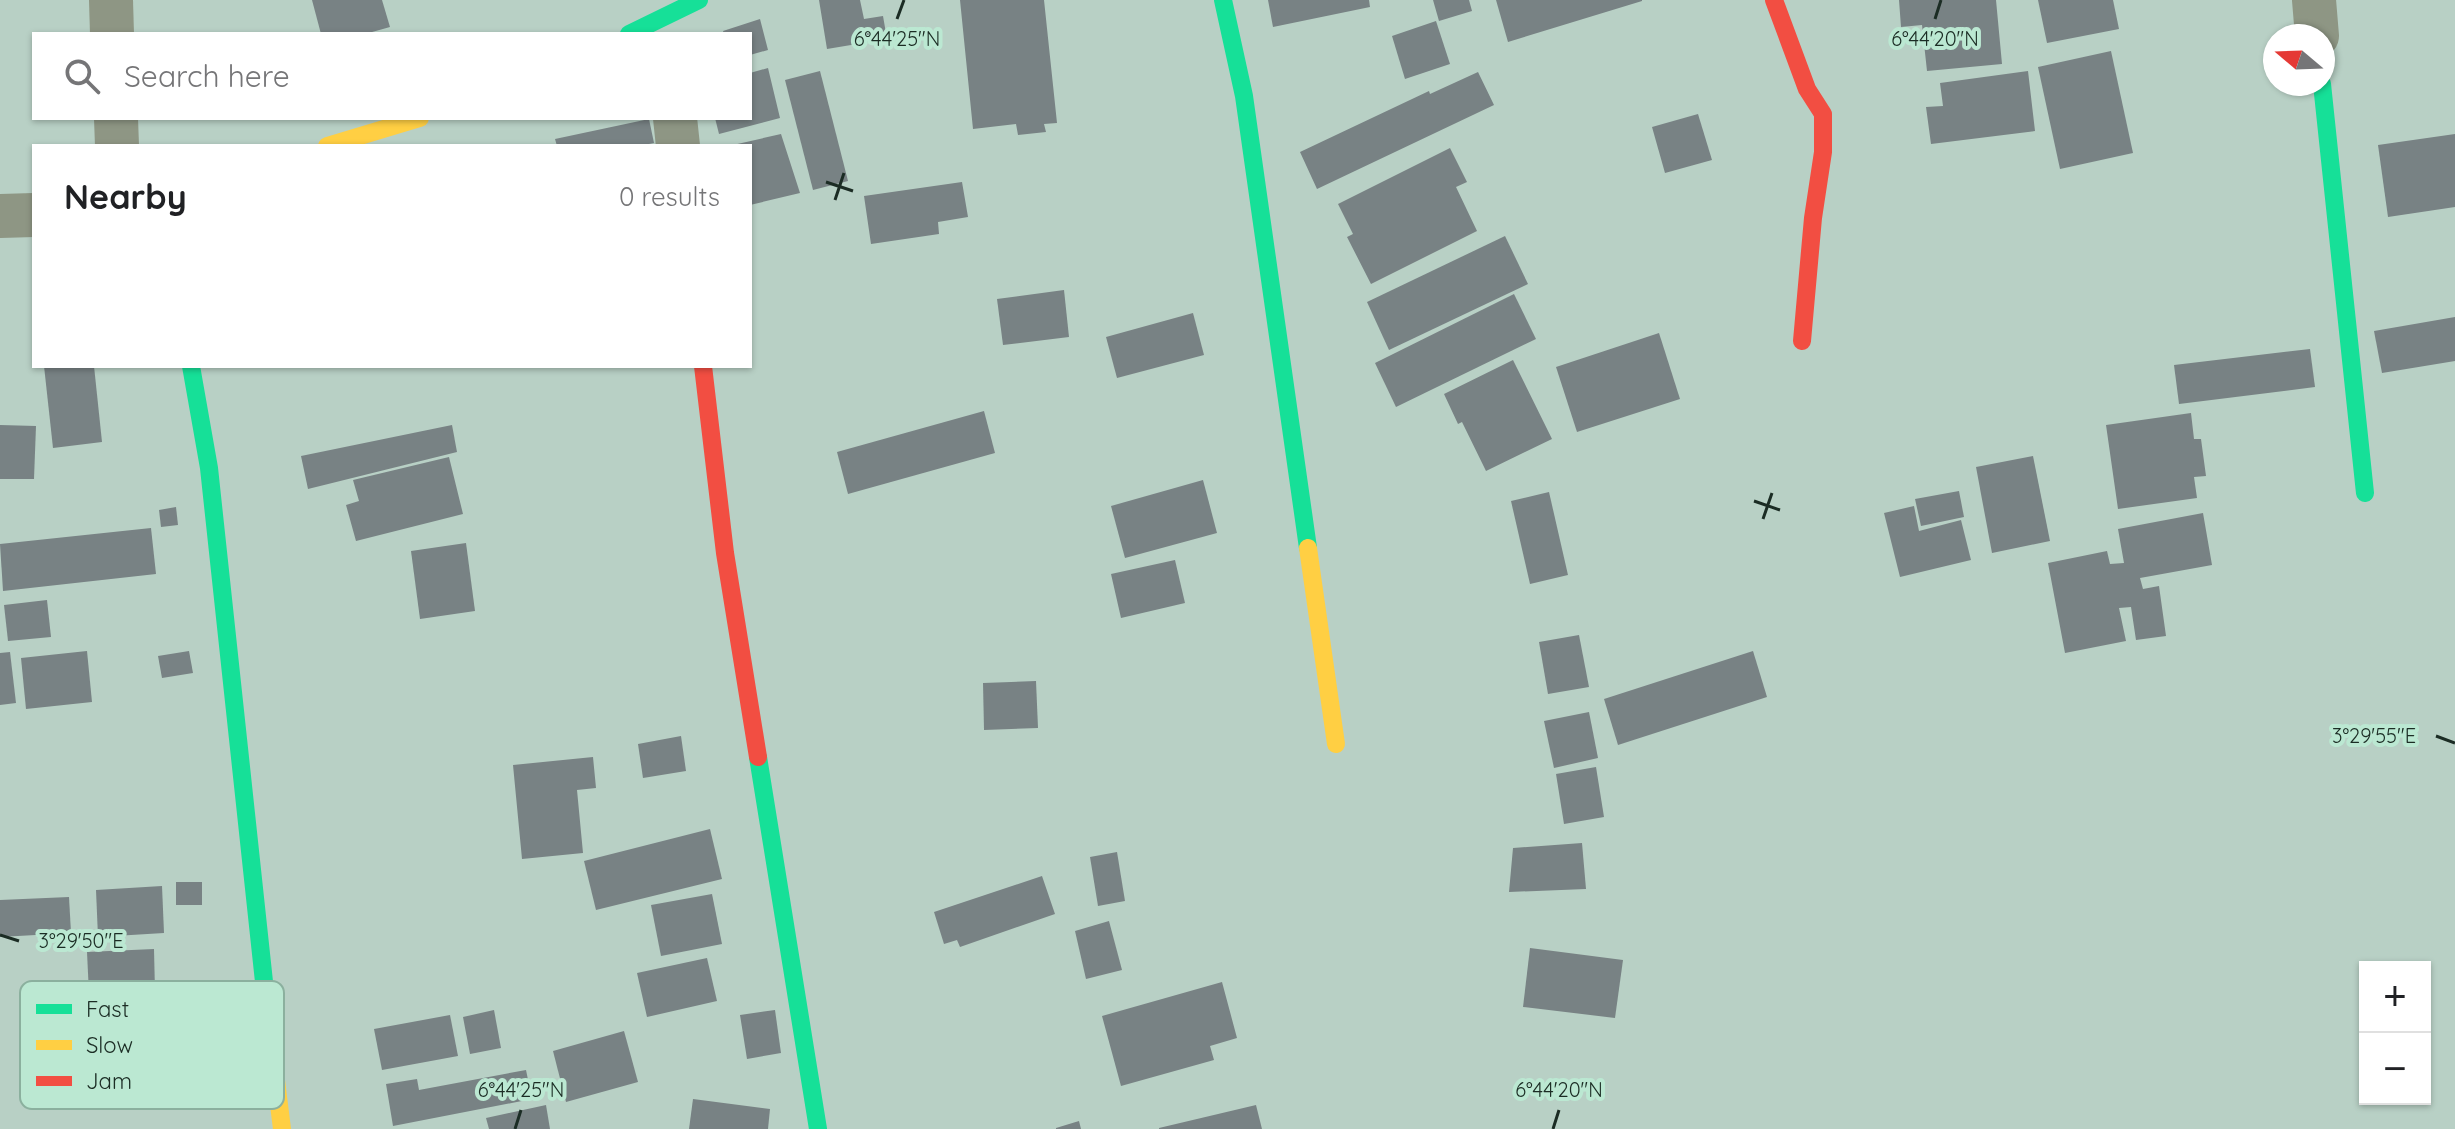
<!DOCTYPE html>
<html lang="en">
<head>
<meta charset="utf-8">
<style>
	:root { --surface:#fff; --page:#f6f6f6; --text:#202124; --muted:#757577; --line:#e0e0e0 }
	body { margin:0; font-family:Quicksand,sans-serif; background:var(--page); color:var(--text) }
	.controls { position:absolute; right:24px; bottom:24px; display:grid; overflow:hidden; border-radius:0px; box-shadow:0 2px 6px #0004 }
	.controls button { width:72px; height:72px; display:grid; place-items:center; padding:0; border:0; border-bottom:2px solid var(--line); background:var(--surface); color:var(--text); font:40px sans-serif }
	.compass { position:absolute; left:2263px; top:24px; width:72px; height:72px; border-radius:50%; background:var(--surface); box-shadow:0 2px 6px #0004; rotate:289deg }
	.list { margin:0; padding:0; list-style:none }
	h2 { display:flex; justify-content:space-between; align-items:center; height:104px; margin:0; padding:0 32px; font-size:34px }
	h2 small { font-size:26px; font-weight:400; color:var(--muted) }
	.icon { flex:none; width:44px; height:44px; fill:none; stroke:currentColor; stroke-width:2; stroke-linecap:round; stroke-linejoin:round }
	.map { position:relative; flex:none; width:2455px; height:1129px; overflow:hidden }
	.search { position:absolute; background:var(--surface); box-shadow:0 2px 6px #0004; left:32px; top:32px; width:720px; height:88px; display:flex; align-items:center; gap:20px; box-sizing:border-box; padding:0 28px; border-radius:0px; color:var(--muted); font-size:30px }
	.panel { position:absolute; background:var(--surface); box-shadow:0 2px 6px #0004; left:32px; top:144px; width:720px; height:224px; border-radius:0px }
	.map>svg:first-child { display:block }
	.building { fill:#788284 }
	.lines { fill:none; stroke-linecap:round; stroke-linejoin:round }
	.street { stroke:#8e9684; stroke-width:44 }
	.fast { stroke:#16e098; stroke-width:18 }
	.slow { stroke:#ffcf43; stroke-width:18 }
	.jam { stroke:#f24e42; stroke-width:18 }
	.ticks { fill:none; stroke:#1b2c24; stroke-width:3 }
	.key { fill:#bbe8d2; stroke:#8bb09e; stroke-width:2 }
	.key-label { font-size:22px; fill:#1b2c24 }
	.ticks-label { font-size:20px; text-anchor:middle; fill:#1b2c24; stroke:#bbe8d2; stroke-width:8; stroke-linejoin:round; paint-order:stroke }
</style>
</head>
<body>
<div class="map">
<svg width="2455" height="1129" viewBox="0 0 2455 1129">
	<rect width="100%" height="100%" fill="#b8d0c5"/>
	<g class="building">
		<polygon points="312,0 382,0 390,27 365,34 321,34"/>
		<polygon points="819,0 860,0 864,19 883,16 887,39 827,49"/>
		<polygon points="960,0 1044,0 1057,123 1044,124 1046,132 1018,135 1016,124 973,129"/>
		<polygon points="1268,0 1369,0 1370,7 1273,27"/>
		<polygon points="1433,0 1469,0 1472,11 1439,21"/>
		<polygon points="1496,0 1642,0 1642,1 1508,42"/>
		<polygon points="1899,0 1996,0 2002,64 1927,71 1922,25 1901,27"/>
		<polygon points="2038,0 2113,0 2119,29 2047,43"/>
		<polygon points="760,19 768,50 750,55 750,34 724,34 723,31"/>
		<polygon points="1436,21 1450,64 1405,79 1392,36"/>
		<polygon points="2111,51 2133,153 2060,169 2038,67"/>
		<polygon points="768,68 780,118 719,134 715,118 750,118 750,73"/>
		<polygon points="820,71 848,181 813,190 785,80"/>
		<polygon points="2028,71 2035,131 1931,144 1926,107 1943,106 1940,83"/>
		<polygon points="1478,72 1494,105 1317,189 1300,152 1429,91 1430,94"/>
		<polygon points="1698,114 1712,160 1665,173 1652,127"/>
		<polygon points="649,119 654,143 639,146 557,146 555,139"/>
		<polygon points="781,134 800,193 750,205 750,146 733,145"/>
		<polygon points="2455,134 2455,207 2388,217 2378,145"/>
		<polygon points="1450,148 1467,182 1456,187 1477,231 1371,284 1347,237 1353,234 1338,204"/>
		<polygon points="962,182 968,217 938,222 939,234 871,244 864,196"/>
		<polygon points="1505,236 1528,284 1389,350 1367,302"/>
		<polygon points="1064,290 1069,337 1003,345 997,299"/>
		<polygon points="1514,294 1536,339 1396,407 1375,363"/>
		<polygon points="1193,313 1204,355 1117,378 1106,337"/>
		<polygon points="2455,317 2455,361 2382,373 2374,331"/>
		<polygon points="1659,333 1680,399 1577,432 1556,367"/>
		<polygon points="2310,349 2315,387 2179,404 2174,365"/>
		<polygon points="1513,360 1552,439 1486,471 1462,422 1458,424 1444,394"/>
		<polygon points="44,366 94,366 102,442 53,448"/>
		<polygon points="984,411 995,453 848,494 837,452"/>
		<polygon points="2191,413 2194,439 2201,439 2206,476 2194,477 2197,498 2118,509 2106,425"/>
		<polygon points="0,425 36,426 34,479 0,479"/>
		<polygon points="452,425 457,452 308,489 301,456"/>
		<polygon points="2033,456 2050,541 1992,553 1976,467"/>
		<polygon points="449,457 463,514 356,541 346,505 359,501 353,480"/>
		<polygon points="1203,480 1217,533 1125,558 1111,506"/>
		<polygon points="1959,491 1964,517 1921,526 1915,499"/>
		<polygon points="1549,492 1568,575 1530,584 1511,501"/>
		<polygon points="1914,506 1919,531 1961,520 1971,560 1900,577 1884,513"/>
		<polygon points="176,507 178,525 161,527 159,510"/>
		<polygon points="2203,513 2212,565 2140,578 2143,589 2159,586 2166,636 2136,640 2131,607 2119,608 2126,641 2065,653 2048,563 2107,551 2110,564 2124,563 2118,529"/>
		<polygon points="151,528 156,574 3,591 0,544"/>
		<polygon points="466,543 475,611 420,619 411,551"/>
		<polygon points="1175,560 1185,603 1121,618 1111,574"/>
		<polygon points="47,600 51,637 8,641 4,605"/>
		<polygon points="1579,635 1589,687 1548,694 1539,642"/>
		<polygon points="87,651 92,702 26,709 21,658"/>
		<polygon points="189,651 193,673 162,678 158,656"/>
		<polygon points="1753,651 1767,697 1618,745 1604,699"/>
		<polygon points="10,652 16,703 0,705 0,653"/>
		<polygon points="1036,681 1038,728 984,730 983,683"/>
		<polygon points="1589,712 1598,758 1554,768 1544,721"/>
		<polygon points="681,736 686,771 643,778 638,744"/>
		<polygon points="593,757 596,788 577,790 583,853 522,859 513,765"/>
		<polygon points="1596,767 1604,817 1564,824 1556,774"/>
		<polygon points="710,829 722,879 596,910 584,861"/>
		<polygon points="1582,843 1586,889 1509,892 1513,848"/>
		<polygon points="1117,852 1125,901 1098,906 1090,857"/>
		<polygon points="1042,876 1055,914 960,947 957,940 944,944 934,912"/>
		<rect x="176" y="882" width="26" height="23"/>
		<polygon points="162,886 164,933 98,937 96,890"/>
		<polygon points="712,894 722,944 661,956 651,905"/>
		<polygon points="69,897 71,933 0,937 0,900"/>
		<polygon points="1109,921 1122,970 1086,979 1075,931"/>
		<polygon points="1530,948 1623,960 1615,1018 1523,1007"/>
		<polygon points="154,949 155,992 89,994 87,952"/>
		<polygon points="707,958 717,1001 647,1017 637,973"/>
		<polygon points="1222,982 1237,1038 1210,1046 1214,1060 1121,1086 1102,1016"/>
		<polygon points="494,1010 501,1048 470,1054 463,1017"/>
		<polygon points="775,1010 781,1053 747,1059 740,1015"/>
		<polygon points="450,1015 458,1056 382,1070 374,1029"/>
		<polygon points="624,1031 638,1082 566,1102 553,1051"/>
		<polygon points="526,1070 532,1099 393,1126 386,1084 417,1079 419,1090"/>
		<polygon points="693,1099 770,1109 768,1129 689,1129"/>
		<polygon points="546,1105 550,1129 489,1129 486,1118"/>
		<polygon points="1256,1105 1262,1129 1159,1129 1159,1128"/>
		<polygon points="1079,1121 1081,1129 1056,1129 1056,1128"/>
	</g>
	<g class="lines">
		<g class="street">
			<polyline points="111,0 112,34"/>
			<polyline points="2314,0 2317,36"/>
			<polyline points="116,118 117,146"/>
			<polyline points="675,118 678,146"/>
			<polyline points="0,216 34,215"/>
		</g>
		<g class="fast">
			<polyline points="1223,0 1244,96 1308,548"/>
			<polyline points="629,34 699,0"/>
			<polyline points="2322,84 2365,493"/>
			<polyline points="191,366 209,468 265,991"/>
			<polyline points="758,757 818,1129"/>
		</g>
		<g class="slow">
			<polyline points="327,146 420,118"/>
			<polyline points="1308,548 1336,744"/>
			<polyline points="265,991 282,1129"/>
		</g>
		<g class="jam">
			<polyline points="1774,0 1807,89 1823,114 1823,152 1813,218 1802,341"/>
			<polyline points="703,366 725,553 758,757"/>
		</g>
	</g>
	<path class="ticks" d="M 897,19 L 904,0M 1935,19 L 1941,0M 826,182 L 853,191M 835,200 L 844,173M 1754,501 L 1780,510M 1763,519 L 1772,493M 2436,736 L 2455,743M 0,935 L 19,941M 515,1129 L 521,1110M 1553,1129 L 1559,1110"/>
	<rect x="20" y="981" width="264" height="128" rx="12" class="key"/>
	<rect x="36" y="1004" width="36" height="10" fill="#16e098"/>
	<rect x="36" y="1040" width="36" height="10" fill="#ffcf43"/>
	<rect x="36" y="1076" width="36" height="10" fill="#f24e42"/>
	<g class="key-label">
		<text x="86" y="1017">Fast</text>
		<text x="86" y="1053">Slow</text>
		<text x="86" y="1089">Jam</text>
	</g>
	<g class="ticks-label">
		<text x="897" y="46">6°44'25"N</text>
		<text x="1935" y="46">6°44'20"N</text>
		<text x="2374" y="743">3°29'55"E</text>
		<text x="81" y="948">3°29'50"E</text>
		<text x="521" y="1097">6°44'25"N</text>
		<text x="1559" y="1097">6°44'20"N</text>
	</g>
</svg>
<div class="controls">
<button>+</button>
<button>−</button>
</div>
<svg class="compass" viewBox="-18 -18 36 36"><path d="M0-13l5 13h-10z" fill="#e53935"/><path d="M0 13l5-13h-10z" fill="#757577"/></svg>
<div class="search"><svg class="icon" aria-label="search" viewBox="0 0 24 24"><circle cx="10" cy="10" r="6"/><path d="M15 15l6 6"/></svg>Search here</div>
<section class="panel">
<h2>Nearby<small>0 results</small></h2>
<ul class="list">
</ul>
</section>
</div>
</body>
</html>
